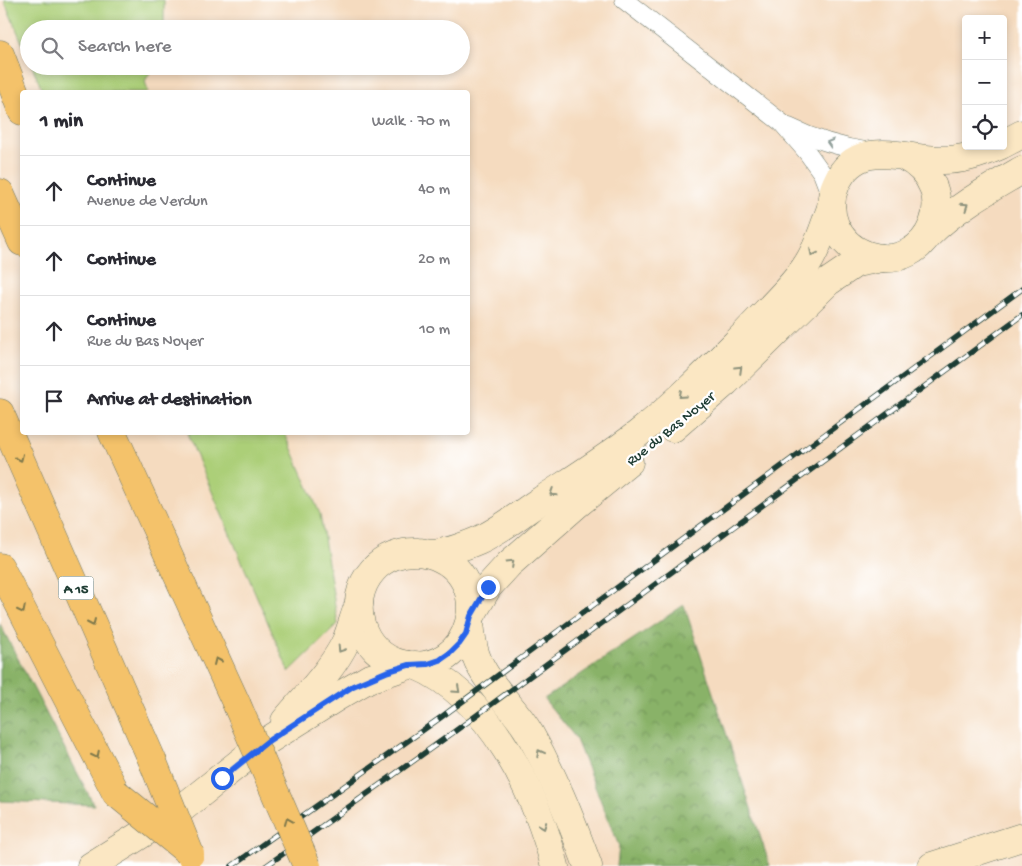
<!DOCTYPE html>
<html lang="en">
<head>
<meta charset="utf-8">
<style>
	:root { --surface:#fff; --page:#f7f7f7; --text:#2b2b33; --muted:#7c7c81; --line:#e1e1e2 }
	body { margin:0; font-family:"Gochi Hand",sans-serif; background:var(--page); color:var(--text) }
	.controls { position:absolute; right:15px; top:15px; display:grid; overflow:hidden; border-radius:5px; box-shadow:0 2px 8px #0003 }
	.controls button { width:45px; height:45px; display:grid; place-items:center; padding:0; border:0; border-bottom:1px solid var(--line); background:var(--surface); color:var(--text); font:25px sans-serif }
	.stop { position:absolute; width:15px; height:15px; margin:-11px; border:4px solid #2563eb; border-radius:50%; background:#fff }
	.stop.end { background:#2563eb; border-color:#fff; box-shadow:0 1px 5px #0008 }
	.list { margin:0; padding:0; list-style:none }
	h2 { display:flex; justify-content:space-between; align-items:center; height:65px; margin:0; padding:0 20px; font-size:21px }
	h2 small { font-size:16px; font-weight:400; color:var(--muted) }
	.list li { display:grid; grid-template-columns:32px 1fr auto; gap:15px; align-items:center; box-sizing:border-box; height:70px; padding:0 20px; border-top:1px solid var(--line) }
	.list b { display:block; font-size:19px; white-space:nowrap }
	.list p { margin:0; font-size:16px; white-space:nowrap; color:var(--muted) }
	.list em { font-size:16px; font-style:normal; color:var(--muted) }
	.icon { flex:none; width:28px; height:28px; fill:none; stroke:currentColor; stroke-width:2; stroke-linecap:round; stroke-linejoin:round }
	.map { position:relative; flex:none; width:1022px; height:866px; overflow:hidden }
	.search { position:absolute; background:var(--surface); box-shadow:0 2px 8px #0003; left:20px; top:20px; width:450px; height:55px; display:flex; align-items:center; gap:12px; box-sizing:border-box; padding:0 18px; border-radius:28px; color:var(--muted); font-size:19px }
	.panel { position:absolute; background:var(--surface); box-shadow:0 2px 8px #0003; left:20px; top:90px; width:450px; height:345px; border-radius:5px }
	.map>svg:first-child { display:block }
	.green { fill:#accf78; stroke:#668656 }
	.forest { fill:url(#forest-crowns); stroke:#54784e }
	.lines { fill:none; stroke-linecap:round; stroke-linejoin:round }
	.lane-casing { stroke:#6a7465; stroke-width:19 }
	.secondary-casing { stroke:#6a7465; stroke-width:29 }
	.highway-casing { stroke:#6a7465; stroke-width:29 }
	.lane { stroke:#fff; stroke-width:18 }
	.secondary { stroke:#fbe7c3; stroke-width:28 }
	.highway { stroke:#f4c26a; stroke-width:28 }
	.rail-casing { stroke:#1f3d34; stroke-width:5.5 }
	.rail { stroke:#fff; stroke-width:4; stroke-dasharray:11; stroke-linecap:butt }
	.highway-bridge-casing { stroke:#6a7465; stroke-width:29; stroke-linecap:butt }
	.highway-bridge { stroke:#f4c26a; stroke-width:28 }
	.oneway { stroke:#8f9e9a }
	.oneway2 { stroke:#8d927c }
	.oneway3 { stroke:#7f794c }
	.route { stroke:#2563eb; stroke-width:6 }
	.labels { text-anchor:middle; stroke-width:4.5; stroke-linejoin:round; paint-order:stroke }
	.shield { fill:#fff; stroke:#627771; stroke-width:1 }
	.shield-label { font-size:14px; font-weight:bold; fill:#1f3d34 }
	.street-label { font-size:15px; fill:#1f3d34; stroke:#fff }
</style>
</head>
<body>
<div class="map">
<svg width="1022" height="866" viewBox="0 0 1022 866">
	<defs>
		<pattern id="forest-crowns" width="20" height="18" patternUnits="userSpaceOnUse" patternTransform="scale(1.25)"><rect width="20" height="18" fill="#89b268"/><path d="M2 6a3 3 0 1 1 6 0M12 15a3 3 0 1 1 6 0" fill="none" stroke="#6f9256"/></pattern>
	</defs>
	<rect width="100%" height="100%" fill="#fff"/>
	<filter id="ink" filterUnits="userSpaceOnUse"><feTurbulence type="fractalNoise" baseFrequency=".02" numOctaves="2"/><feDisplacementMap in="SourceGraphic" scale="10" xChannelSelector="R" yChannelSelector="G"/><feConvolveMatrix kernelMatrix="1 2 1 2 8 2 1 2 1" color-interpolation-filters="sRGB"/></filter>
	<filter id="wash" filterUnits="userSpaceOnUse"><feTurbulence type="fractalNoise" baseFrequency=".0096" numOctaves="4" result="noise"/><feDisplacementMap in="SourceGraphic" scale="20" xChannelSelector="R" yChannelSelector="G"/><feGaussianBlur stdDeviation="1.12" result="paint"/><feColorMatrix in="noise" values="0 0 0 0 0 0 0 0 0 0 0 0 0 0 0 0 0 1.4 0 .05"/><feComposite in="paint" operator="in"/></filter>
	<g filter="url(#wash)">
		<rect width="100%" height="100%" fill="#f5dbbf"/>
		<g class="green">
			<polygon points="4,0 164,0 164,29 29,29 29,59"/>
			<polygon points="32,66 154,66 145,81 148,92 43,92"/>
			<polygon points="187,433 285,433 320,514 338,624 289,672"/>
		</g>
		<g class="forest">
			<polygon points="684,605 770,866 617,866 619,846 575,737 544,699"/>
			<polygon points="0,624 94,805 0,801"/>
		</g>
	</g>
	<g filter="url(#ink)">
		<g class="lines">
			<g class="lane-casing">
				<g id="lane">
					<polyline points="624,0 782,123 807,152 822,173 832,199"/>
					<path d="M 789,127 C 815,140 843,148 871,152"/>
				</g>
			</g>
			<g class="secondary-casing">
				<g id="secondary">
					<polyline points="1003,144 1022,134"/>
					<path d="M 903,156 C 967,187 930,276 867,255 C 852,250 841,240 835,225 C 830,212 830,197 836,184 C 857,137 902,159 940,160 C 960,161 981,154 999,146"/>
					<path d="M 928,235 C 955,208 989,189 1022,170"/>
					<polyline points="673,428 726,382 828,282 856,263 882,258"/>
					<path d="M 430,554 C 500,575 473,680 402,664 C 360,654 345,601 373,570 C 384,558 401,551 418,552 C 422,552 427,554 431,554 C 446,553 465,546 479,540 C 501,530 520,514 540,501 C 575,478 611,456 644,429 C 680,400 713,366 746,333 C 765,312 787,293 804,269 C 817,251 823,229 831,208"/>
					<polyline points="471,616 488,587 509,564 575,506 629,462"/>
					<path d="M 470,622 C 471,633 472,645 476,656 C 487,686 514,706 530,734 C 554,776 571,820 588,866"/>
					<path d="M 415,665 C 491,697 535,791 555,866"/>
					<path d="M 285,721 C 305,697 333,669 346,641 C 351,629 354,616 359,604"/>
					<polyline points="91,866 180,810 267,741 337,697 368,679 409,665"/>
					<polyline points="932,866 1022,837"/>
				</g>
			</g>
			<g class="highway-casing">
				<g id="highway">
					<polyline points="0,54 22,111"/>
					<polyline points="0,193 22,242"/>
					<polyline points="0,413 153,762"/>
					<polyline points="112,432 237,705"/>
					<polyline points="0,567 116,793"/>
				</g>
			</g>
			<use href="#lane" class="lane"/>
			<use href="#secondary" class="secondary"/>
			<use href="#highway" class="highway"/>
			<g class="rail-casing">
				<g id="rail">
					<polyline points="232,866 440,718 1022,289"/>
					<polyline points="266,866 451,734 1022,315"/>
				</g>
			</g>
			<use href="#rail" class="rail"/>
			<g class="highway-bridge-casing">
				<g id="highway-bridge">
					<polyline points="237,705 307,866"/>
					<polyline points="153,762 190,854"/>
					<polyline points="116,793 187,851"/>
				</g>
			</g>
			<use href="#highway-bridge" class="highway-bridge"/>
		</g>
		<defs><path id="oneway-chevron" d="M-2-3.5L2.5 0L-2 3.5" fill="none" stroke-width="1.6" stroke-linecap="round" stroke-linejoin="round" transform="scale(1.25)"/></defs>
		<use class="oneway" href="#oneway-chevron" transform="translate(830 143) rotate(-163)"/>
		<g class="oneway2">
			<use href="#oneway-chevron" transform="translate(965 206) rotate(-35)"/>
			<use href="#oneway-chevron" transform="translate(813 253) rotate(116)"/>
			<use href="#oneway-chevron" transform="translate(739 369) rotate(-44)"/>
			<use href="#oneway-chevron" transform="translate(682 395) rotate(138)"/>
			<use href="#oneway-chevron" transform="translate(553 493) rotate(147)"/>
			<use href="#oneway-chevron" transform="translate(511 563) rotate(-43)"/>
			<use href="#oneway-chevron" transform="translate(341 649) rotate(122)"/>
			<use href="#oneway-chevron" transform="translate(457 690) rotate(42)"/>
			<use href="#oneway-chevron" transform="translate(540 753) rotate(-118)"/>
			<use href="#oneway-chevron" transform="translate(543 826) rotate(69)"/>
		</g>
		<g class="oneway3">
			<use href="#oneway-chevron" transform="translate(20 458) rotate(66)"/>
			<use href="#oneway-chevron" transform="translate(22 610) rotate(63)"/>
			<use href="#oneway-chevron" transform="translate(92 623) rotate(66)"/>
			<use href="#oneway-chevron" transform="translate(217 661) rotate(-114)"/>
			<use href="#oneway-chevron" transform="translate(96 755) rotate(63)"/>
			<use href="#oneway-chevron" transform="translate(288 821) rotate(-113)"/>
		</g>
	</g>
	<g class="lines" filter="url(#ink)">
		<polyline class="route" points="222,778 268,741 353,686 386,672 409,665 428,664 440,660 450,653 459,644 466,634 471,616 488,587"/>
	</g>
	<g class="labels">
		<rect class="shield" x="58.5" y="576.5" width="35" height="23" rx="4"/>
		<g class="shield-label">
			<text x="76" y="593">A 15</text>
		</g>
		<g class="street-label">
			<text transform="translate(670 428) rotate(-39)" y="5">Rue du Bas Noyer</text>
		</g>
	</g>
</svg>
<div class="controls">
<button>+</button>
<button>−</button>
<button><svg class="icon" aria-label="locate" viewBox="0 0 24 24"><circle cx="12" cy="12" r="6"/><path d="M12 2v4M12 18v4M2 12h4M18 12h4"/></svg></button>
</div>
<div class="stop" style="left:222px;top:778px"></div>
<div class="stop end" style="left:488px;top:587px"></div>
<div class="search"><svg class="icon" aria-label="search" viewBox="0 0 24 24"><circle cx="10" cy="10" r="6"/><path d="M15 15l6 6"/></svg>Search here</div>
<section class="panel">
<h2>1 min<small>Walk · 70 m</small></h2>
<ul class="list">
<li><svg class="icon" aria-label="ahead" viewBox="0 0 24 24"><path d="M12 20V5M6 11l6-6 6 6"/></svg><div><b>Continue</b><p>Avenue de Verdun</p></div><em>40 m</em></li>
<li><svg class="icon" aria-label="ahead" viewBox="0 0 24 24"><path d="M12 20V5M6 11l6-6 6 6"/></svg><div><b>Continue</b></div><em>20 m</em></li>
<li><svg class="icon" aria-label="ahead" viewBox="0 0 24 24"><path d="M12 20V5M6 11l6-6 6 6"/></svg><div><b>Continue</b><p>Rue du Bas Noyer</p></div><em>10 m</em></li>
<li><svg class="icon" aria-label="arrive" viewBox="0 0 24 24"><path d="M6 21V4h12l-3 4 3 4H6"/></svg><div><b>Arrive at destination</b></div></li>
</ul>
</section>
</div>
</body>
</html>
